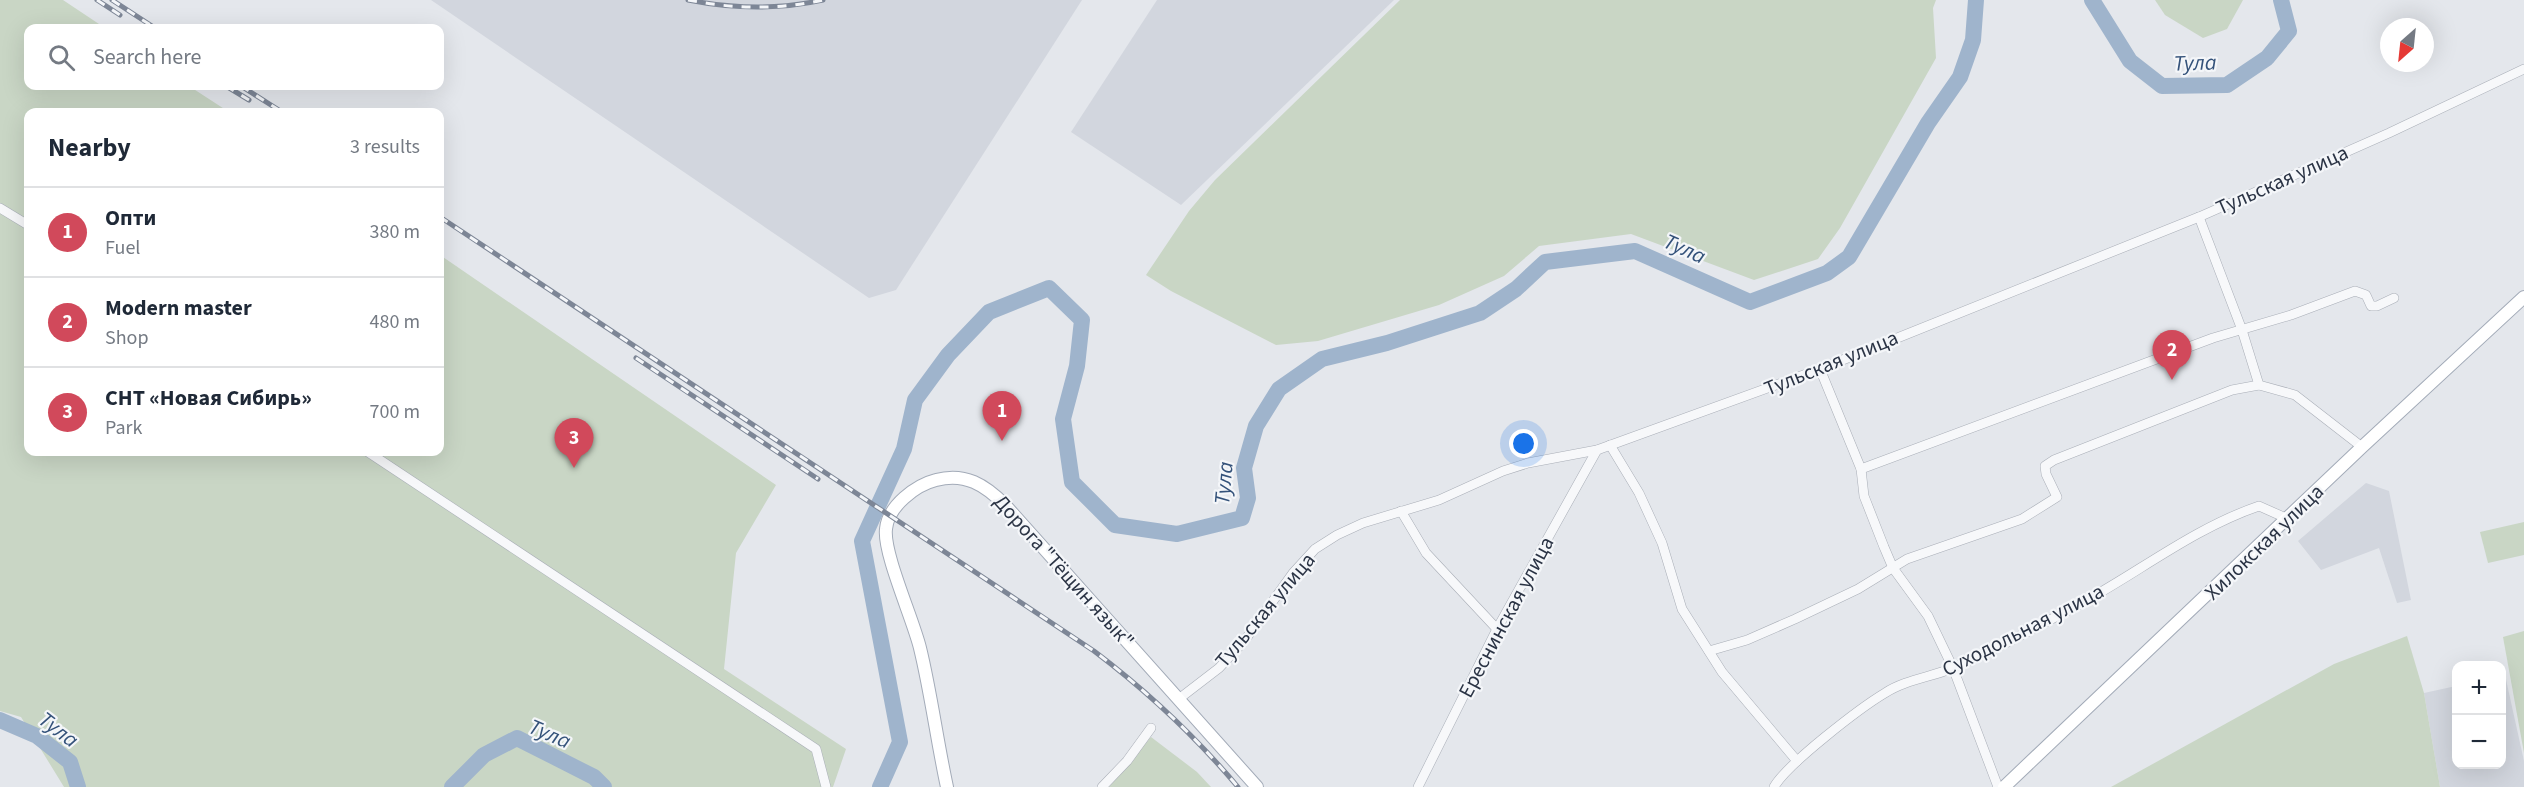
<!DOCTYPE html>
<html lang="en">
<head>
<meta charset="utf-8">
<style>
	:root { --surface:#fff; --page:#f6f6f7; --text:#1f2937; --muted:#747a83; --line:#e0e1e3; --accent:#d1495b }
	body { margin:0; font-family:"Source Sans 3",sans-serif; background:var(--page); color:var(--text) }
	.controls { position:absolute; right:18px; bottom:18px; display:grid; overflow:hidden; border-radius:12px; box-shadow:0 6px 24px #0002 }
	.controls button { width:54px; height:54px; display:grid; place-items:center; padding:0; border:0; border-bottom:2px solid var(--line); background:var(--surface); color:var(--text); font:30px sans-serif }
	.compass { position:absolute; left:2380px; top:18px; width:54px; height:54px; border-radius:50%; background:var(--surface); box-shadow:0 6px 24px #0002; rotate:207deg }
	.you { position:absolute; left:1524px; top:444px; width:21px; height:21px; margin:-15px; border:4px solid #fff; border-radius:50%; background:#1a73e8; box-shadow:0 0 0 9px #1a73e833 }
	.badge { display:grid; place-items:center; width:39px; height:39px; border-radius:50%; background:var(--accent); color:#fff; font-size:20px; font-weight:700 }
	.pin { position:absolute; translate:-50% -50px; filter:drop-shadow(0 2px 3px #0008) }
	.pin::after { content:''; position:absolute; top:32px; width:21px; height:18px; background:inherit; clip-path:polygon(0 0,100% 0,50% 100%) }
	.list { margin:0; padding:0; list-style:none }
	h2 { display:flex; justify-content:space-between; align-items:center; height:78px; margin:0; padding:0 24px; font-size:26px }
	h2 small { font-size:20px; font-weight:400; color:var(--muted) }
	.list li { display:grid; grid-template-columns:39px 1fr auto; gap:18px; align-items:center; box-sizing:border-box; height:90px; padding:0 24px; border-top:2px solid var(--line) }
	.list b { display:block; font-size:22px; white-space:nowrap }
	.list p { margin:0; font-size:20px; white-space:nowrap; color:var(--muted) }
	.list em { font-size:20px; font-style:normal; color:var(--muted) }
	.icon { flex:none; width:33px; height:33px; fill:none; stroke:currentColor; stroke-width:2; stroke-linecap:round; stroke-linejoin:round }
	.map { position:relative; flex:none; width:2524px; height:787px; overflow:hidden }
	.search { position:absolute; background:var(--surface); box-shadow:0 6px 24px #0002; left:24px; top:24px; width:420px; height:66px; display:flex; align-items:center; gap:15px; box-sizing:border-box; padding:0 21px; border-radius:12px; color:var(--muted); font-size:22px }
	.panel { position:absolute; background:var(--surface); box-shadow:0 6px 24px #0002; left:24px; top:108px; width:420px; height:348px; border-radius:12px }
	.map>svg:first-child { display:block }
	.built { fill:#d2d6de }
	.green { fill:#c9d6c5 }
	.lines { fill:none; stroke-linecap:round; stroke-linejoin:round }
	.river { stroke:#9fb4cc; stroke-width:16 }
	.minor-casing { stroke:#a9aeb7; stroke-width:10 }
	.major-casing { stroke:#a3abb8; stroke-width:14 }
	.minor { stroke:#f7f8fa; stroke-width:9 }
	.major { stroke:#fff; stroke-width:12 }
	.rail-casing { stroke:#7d8696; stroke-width:5 }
	.rail { stroke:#f4f6f9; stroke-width:3; stroke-dasharray:9; stroke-linecap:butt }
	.labels { text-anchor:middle; stroke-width:4.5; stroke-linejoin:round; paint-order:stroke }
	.street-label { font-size:21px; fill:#2b3445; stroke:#f4f6f9 }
	.water-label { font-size:22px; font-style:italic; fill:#34527a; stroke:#f4f6f9 }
</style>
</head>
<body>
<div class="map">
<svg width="2524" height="787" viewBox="0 0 2524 787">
	<rect width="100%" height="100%" fill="#e4e7ec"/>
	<g class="built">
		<polygon points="431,0 1082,0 896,290 869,298"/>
		<polygon points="1157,0 1394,0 1181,205 1071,132"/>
		<polygon points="2366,483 2389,491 2411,600 2397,603 2379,548 2321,570 2298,541"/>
		<polygon points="2505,675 2524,761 2524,787 2440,787 2424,693 2456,686 2456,764 2502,764 2502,676"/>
	</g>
	<g class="green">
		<polygon points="0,0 63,0 105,28 28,28 28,86 189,86 229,112 28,112 28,452 440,452 440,255 776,485 736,553 724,669 846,749 833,787 64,787 21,717 0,711"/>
		<polygon points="1400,0 1936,0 1933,8 1936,58 1840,228 1818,259 1754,280 1631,234 1539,246 1504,276 1439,305 1318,341 1276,345 1171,291 1146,275 1189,211 1215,180"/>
		<polygon points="2155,0 2243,0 2227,29 2203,38 2165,15"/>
		<polygon points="2524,522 2524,555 2488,563 2480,532"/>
		<polygon points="2524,631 2524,753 2503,637"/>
		<polygon points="2407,636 2424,693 2440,787 2111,787 2334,664"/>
		<polygon points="1151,737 1197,772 1211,787 1109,787"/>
	</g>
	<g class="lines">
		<g class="river">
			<polyline points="2092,0 2130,61 2162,86 2227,85 2267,58 2289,31 2281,0"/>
			<polyline points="0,720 37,736 70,762 78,787"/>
			<polyline points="452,787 484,755 517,738 594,777 604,787"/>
			<polyline points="880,787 900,742 862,541 904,449 915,400 948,355 989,312 1049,288 1082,320 1077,366 1063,419 1072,482 1115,525 1177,534 1242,518 1248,498 1244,468 1256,426 1279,389 1322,359 1387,343 1480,313 1516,289 1545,262 1635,251 1750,302 1827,273 1849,257 1928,123 1960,77 1973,40 1976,0"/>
		</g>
		<g class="minor-casing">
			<g id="minor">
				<polyline points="0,208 28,225"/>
				<polyline points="2199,217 2242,330 2259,385 2295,395 2362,447"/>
				<polyline points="1820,369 1861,469 1864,496 1884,547 1893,568 1928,616 1953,668 1998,787"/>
				<polyline points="1610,445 1639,493 1662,543 1682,609 1722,672 1797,761"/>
				<polyline points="368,452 816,749 826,787"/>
				<polyline points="1861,469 2213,338 2291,315 2355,291 2366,295 2371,306 2377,306 2394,298"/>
				<polyline points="1401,511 1426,553 1497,629"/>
				<polyline points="1709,651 1747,640 1795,619 1858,589 1907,559 2022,519 2057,497 2046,474 2045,466 2054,460 2232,390 2259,385"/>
				<polyline points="1180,698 1219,668 1245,640 1293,573 1315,549 1337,535 1363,523 1439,500 1503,471 1528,463 1597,450 1820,369 2199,217 2389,133 2524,69"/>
				<polyline points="1102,787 1127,761 1151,728"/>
				<polyline points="1418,787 1497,629 1597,450"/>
				<path d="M 1774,787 C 1787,764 1860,708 1885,693 C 1905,680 1931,677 1953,668 C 1992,652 2030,630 2067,611 C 2132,578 2189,530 2259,506 L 2288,519"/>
			</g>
		</g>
		<g class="major-casing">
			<g id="major">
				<path d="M 947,787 C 937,741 931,693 920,648 C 913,619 883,553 886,529 C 888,506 916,485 936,480 C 965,472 985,485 1005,505 L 1257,787"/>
				<polyline points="2004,787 2362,447 2524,297"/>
			</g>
		</g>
		<use href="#minor" class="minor"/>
		<use href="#major" class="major"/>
		<g class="rail-casing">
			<g id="rail">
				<polyline points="97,0 120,15"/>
				<polyline points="112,0 155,28"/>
				<path d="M 688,0 C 734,9 777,10 823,0"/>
				<polyline points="226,86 249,100"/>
				<polyline points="241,86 282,112"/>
				<path d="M 440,217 L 1094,651 C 1147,691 1195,736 1238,787"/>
				<polyline points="636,358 818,479"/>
			</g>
		</g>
		<use href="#rail" class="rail"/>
	</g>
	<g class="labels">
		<g class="street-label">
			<text transform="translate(2282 180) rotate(-24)" y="7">Тульская улица</text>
			<text transform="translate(1831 363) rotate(-22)" y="7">Тульская улица</text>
			<text transform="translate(2264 542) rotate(-44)" y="7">Хилокская улица</text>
			<text transform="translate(1064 571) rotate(48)" y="7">Дорога "Тёщин язык"</text>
			<text transform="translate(1265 610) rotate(-50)" y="7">Тульская улица</text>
			<text transform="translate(1506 617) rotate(-62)" y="7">Ереснинская улица</text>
			<text transform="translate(2023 630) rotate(-27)" y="7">Суходольная улица</text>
		</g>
		<g class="water-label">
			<text transform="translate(2195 62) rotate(-2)" y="8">Тула</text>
			<text transform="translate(1685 248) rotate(24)" y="8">Тула</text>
			<text transform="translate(1223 483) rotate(-85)" y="8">Тула</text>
			<text transform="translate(59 729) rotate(37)" y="8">Тула</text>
			<text transform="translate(550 733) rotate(23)" y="8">Тула</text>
		</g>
	</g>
</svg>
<div class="controls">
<button>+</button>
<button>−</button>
</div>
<svg class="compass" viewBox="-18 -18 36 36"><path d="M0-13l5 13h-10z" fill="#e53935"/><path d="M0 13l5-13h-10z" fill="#747a83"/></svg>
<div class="you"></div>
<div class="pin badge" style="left:1002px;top:441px">1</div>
<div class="pin badge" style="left:2172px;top:380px">2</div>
<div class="pin badge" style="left:574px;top:468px">3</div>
<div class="search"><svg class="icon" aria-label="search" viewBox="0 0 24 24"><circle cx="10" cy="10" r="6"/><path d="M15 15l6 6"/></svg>Search here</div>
<section class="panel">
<h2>Nearby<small>3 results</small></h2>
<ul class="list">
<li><span class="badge">1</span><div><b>Опти</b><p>Fuel</p></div><em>380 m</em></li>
<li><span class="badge">2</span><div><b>Modern master</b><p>Shop</p></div><em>480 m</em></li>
<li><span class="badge">3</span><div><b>СНТ «Новая Сибирь»</b><p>Park</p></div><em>700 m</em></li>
</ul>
</section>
</div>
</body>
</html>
